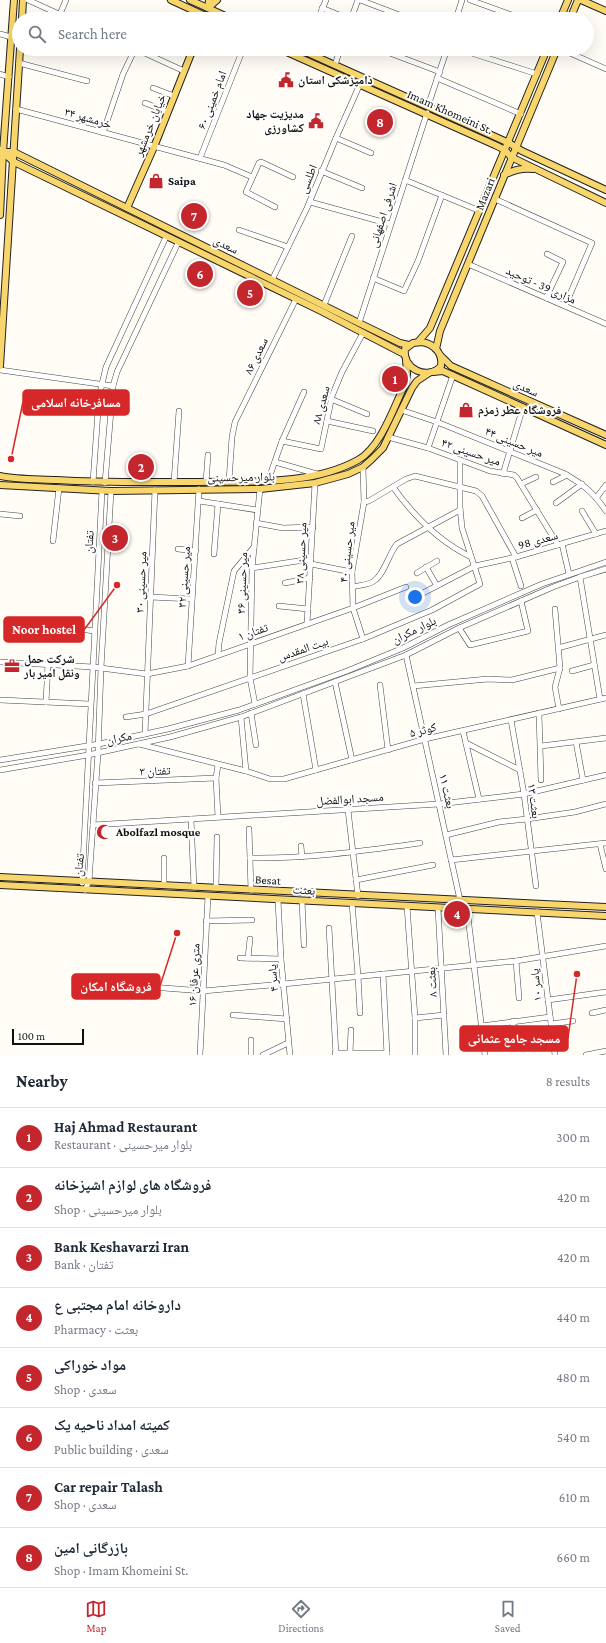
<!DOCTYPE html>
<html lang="en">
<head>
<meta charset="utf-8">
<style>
	:root { --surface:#fff; --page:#f2f2f3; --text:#1f2937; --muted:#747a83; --line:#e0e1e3; --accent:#c4262e }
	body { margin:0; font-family:"Crimson Pro","Noto Naskh Arabic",serif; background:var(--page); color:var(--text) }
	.scale { position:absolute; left:12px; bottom:10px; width:72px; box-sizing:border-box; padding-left:4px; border:2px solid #111; border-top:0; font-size:11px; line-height:14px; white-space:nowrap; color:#111; -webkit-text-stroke:3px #fff; paint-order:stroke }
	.you { position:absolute; left:415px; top:597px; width:14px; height:14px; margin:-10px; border:3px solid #fff; border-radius:50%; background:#1a73e8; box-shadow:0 0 0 6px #1a73e833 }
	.badge { display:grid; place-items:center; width:26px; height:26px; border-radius:50%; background:var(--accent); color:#fff; font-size:13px; font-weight:700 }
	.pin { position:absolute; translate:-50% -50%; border:2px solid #fff; box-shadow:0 1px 4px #0006 }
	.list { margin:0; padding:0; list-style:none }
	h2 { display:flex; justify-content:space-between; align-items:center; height:52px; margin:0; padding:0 16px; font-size:17px }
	h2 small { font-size:13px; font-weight:400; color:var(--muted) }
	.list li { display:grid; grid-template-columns:26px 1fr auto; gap:12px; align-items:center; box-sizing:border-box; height:60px; padding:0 16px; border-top:1px solid var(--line) }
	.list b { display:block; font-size:15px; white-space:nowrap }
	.list p { margin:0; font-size:13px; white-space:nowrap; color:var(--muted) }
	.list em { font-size:13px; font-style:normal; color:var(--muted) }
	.icon { flex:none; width:22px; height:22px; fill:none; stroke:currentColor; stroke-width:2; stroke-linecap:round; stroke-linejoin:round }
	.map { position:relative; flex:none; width:606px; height:1055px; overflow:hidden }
	.search { position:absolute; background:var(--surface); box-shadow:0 4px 16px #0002; left:12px; right:12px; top:12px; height:44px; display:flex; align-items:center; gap:10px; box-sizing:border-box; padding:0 14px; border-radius:22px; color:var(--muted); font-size:15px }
	.sheet { height:532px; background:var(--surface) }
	nav { display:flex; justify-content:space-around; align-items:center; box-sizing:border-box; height:56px; border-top:1px solid var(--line); background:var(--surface); font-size:11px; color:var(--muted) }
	nav a { display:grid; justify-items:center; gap:2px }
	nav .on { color:var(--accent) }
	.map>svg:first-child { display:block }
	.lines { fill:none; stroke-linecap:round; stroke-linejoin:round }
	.minor-casing { stroke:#444; stroke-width:6 }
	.major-casing { stroke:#222; stroke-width:8 }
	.minor { stroke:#fff; stroke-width:5 }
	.major { stroke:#f9d66b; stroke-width:6 }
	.labels { text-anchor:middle; stroke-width:4; stroke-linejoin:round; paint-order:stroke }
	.poi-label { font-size:12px; font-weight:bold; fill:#111; stroke:#fff; text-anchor:start }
	.street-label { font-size:12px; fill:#111; stroke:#fff }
	.leader { fill:none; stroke:#d62828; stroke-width:1.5 }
	.callout-dot { fill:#d62828; stroke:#fff; stroke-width:1.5 }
	.callout { fill:#d62828; stroke:#d62828; stroke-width:1.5 }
	.callout-label { font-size:13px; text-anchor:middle; font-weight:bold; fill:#fff }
</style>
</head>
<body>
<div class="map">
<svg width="606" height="1055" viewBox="0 0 606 1055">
	<rect width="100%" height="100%" fill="#fffdf5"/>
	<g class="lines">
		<g class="minor-casing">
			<g id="minor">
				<polyline points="28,0 70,19"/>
				<polyline points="360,0 410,19"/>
				<polyline points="470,0 523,19"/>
				<polyline points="322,8 349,19"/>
				<polyline points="60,14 66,0"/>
				<polyline points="318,19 326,0"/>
				<polyline points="351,19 358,0"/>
				<polyline points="456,19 462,0"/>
				<polyline points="0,34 11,37"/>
				<polyline points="136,49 184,71"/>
				<polyline points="379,49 440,72"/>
				<polyline points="459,49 537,74"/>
				<polyline points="561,49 606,69"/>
				<polyline points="19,63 87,81"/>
				<polyline points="335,65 340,49"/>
				<polyline points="0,74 9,77"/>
				<polyline points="437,78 521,114"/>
				<polyline points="153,88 174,96"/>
				<polyline points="145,103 168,112"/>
				<polyline points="428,106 447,49"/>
				<polyline points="16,109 224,165 252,177"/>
				<polyline points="103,133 123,74 135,49"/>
				<polyline points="336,138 371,153"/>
				<polyline points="200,158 243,49"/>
				<polyline points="321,171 362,188"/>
				<polyline points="405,180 480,211"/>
				<polyline points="495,199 592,243 565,306"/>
				<polyline points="310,202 390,224"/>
				<polyline points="275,207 246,192 259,163 261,162 293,177"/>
				<polyline points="239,230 288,247"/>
				<polyline points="468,264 606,324"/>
				<polyline points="373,278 404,291 418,261 442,195"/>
				<polyline points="272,280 307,208 336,138 360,84"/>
				<polyline points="546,298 563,262 547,254"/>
				<polyline points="324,305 352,236"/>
				<polyline points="359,323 427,113"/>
				<polyline points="0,370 113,386"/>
				<polyline points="331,399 367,414"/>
				<path d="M 401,410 L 437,422 L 563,473 C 583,484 593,492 606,511"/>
				<polyline points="327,421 373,431"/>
				<polyline points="388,437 428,448 490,471 514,475 517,478 558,545"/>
				<polyline points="282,441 321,449 332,396 342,372 363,333"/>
				<polyline points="428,448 453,375"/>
				<polyline points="275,462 317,474"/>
				<polyline points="363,467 364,502 352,572 353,608 363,639"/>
				<polyline points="503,474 523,407"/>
				<polyline points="229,481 232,437 235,422 296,299"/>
				<polyline points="268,481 282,441 304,392"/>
				<polyline points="93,482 99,397 106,367 166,237"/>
				<polyline points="174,482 179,411"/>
				<polyline points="206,482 208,455"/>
				<polyline points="553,482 567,475"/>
				<polyline points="105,483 113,386 117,372 178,243"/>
				<polyline points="521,484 536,477"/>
				<path d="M 393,487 C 413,515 440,542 471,557"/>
				<polyline points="597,497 606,485"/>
				<polyline points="199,501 257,510"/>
				<polyline points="364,502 369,501 406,479 415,476 476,491 482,496 516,557"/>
				<polyline points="556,503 582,484"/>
				<polyline points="582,511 596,534"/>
				<polyline points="0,514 20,516"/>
				<polyline points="522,518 537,510"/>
				<polyline points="256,523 283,528 313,527"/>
				<polyline points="53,541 59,488"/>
				<polyline points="562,544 569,574"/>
				<polyline points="178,549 196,551"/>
				<polyline points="214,554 218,504"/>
				<polyline points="512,558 521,586"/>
				<polyline points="311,564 352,572"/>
				<polyline points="426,567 437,586"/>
				<polyline points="252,568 311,559"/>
				<polyline points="417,573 437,561"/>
				<polyline points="580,577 600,699"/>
				<polyline points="285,583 310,578"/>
				<path d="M 353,587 C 359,585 369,585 374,581 C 384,575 389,553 397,544 L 460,510"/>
				<polyline points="423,593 475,566 516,557 606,531"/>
				<polyline points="150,597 192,599"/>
				<polyline points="279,606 308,609"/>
				<polyline points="555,609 560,668 555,687 559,709"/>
				<polyline points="33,622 94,631"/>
				<polyline points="307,624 315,483"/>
				<polyline points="459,628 470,645 528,631 521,601"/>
				<polyline points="558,648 606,635"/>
				<polyline points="218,655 219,643 234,571 254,547"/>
				<polyline points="406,655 460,900"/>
				<polyline points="0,662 93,667 147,674 188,666 353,608 406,587"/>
				<polyline points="188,666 199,489"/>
				<polyline points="572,671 594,665"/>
				<polyline points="335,682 352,760"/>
				<polyline points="380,685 388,750"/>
				<polyline points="413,686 488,679 512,680 560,668"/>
				<polyline points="303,694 316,770"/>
				<polyline points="0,700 90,704"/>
				<polyline points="46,702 48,664"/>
				<polyline points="255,704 250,678 252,568 260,489"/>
				<polyline points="251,713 256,745"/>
				<polyline points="539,713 541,780"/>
				<polyline points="126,717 146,714 363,639 432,610 480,584 462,528 460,507 460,460"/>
				<polyline points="241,717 246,771"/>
				<polyline points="511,720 524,794 536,886"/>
				<polyline points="463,731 479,799"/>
				<polyline points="145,734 155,490"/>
				<polyline points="576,742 583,780"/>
				<polyline points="466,743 520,770"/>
				<polyline points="139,744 246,771 270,779 284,779 425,739 606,698"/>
				<polyline points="541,746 606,738"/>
				<polyline points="0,760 99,744 168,729 239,710 347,671 403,648 448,625 542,584 606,562"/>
				<polyline points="0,770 88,755 138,744 170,737 241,717 406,655 459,628 553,587 580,577 606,569"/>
				<polyline points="95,783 216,778"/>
				<polyline points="348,810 358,896"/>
				<polyline points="218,817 216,778 218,765"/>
				<polyline points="191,819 194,887"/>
				<polyline points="93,825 439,804 524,794 606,775"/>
				<polyline points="249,829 251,890"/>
				<polyline points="446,835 499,822 527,819 575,812 606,804"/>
				<polyline points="600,844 606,869"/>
				<polyline points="301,846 302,857"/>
				<path d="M 250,858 C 307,859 363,851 420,843"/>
				<polyline points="451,860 606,843"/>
				<polyline points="356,880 433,865"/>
				<polyline points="82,883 102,491"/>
				<polyline points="164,885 164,858"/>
				<polyline points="216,888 217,837"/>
				<polyline points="85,890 89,881 98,753 101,668 111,491"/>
				<polyline points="278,900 281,959 290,1055"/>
				<polyline points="302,901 304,945"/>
				<polyline points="352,903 358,976 360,1013"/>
				<polyline points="407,906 415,1018 415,1055"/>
				<polyline points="438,908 446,1055"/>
				<polyline points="467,909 485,1055"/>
				<polyline points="537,912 555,1055"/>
				<polyline points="206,921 252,920"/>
				<polyline points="329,928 336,1055"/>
				<polyline points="240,958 281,959"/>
				<polyline points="248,958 250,939"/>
				<polyline points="516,961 519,998"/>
				<polyline points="383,974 387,1055"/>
				<polyline points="151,987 203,991 283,984 516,961 606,946"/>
				<polyline points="548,1000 606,992"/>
				<polyline points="592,1013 606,1010"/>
				<polyline points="233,1015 287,1019"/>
				<polyline points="415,1018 444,1015"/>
				<polyline points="513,1021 514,1037"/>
				<polyline points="551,1024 573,1021"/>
				<polyline points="481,1026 550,1017"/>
				<polyline points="251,1040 251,1055"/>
				<polyline points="335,1053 387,1053"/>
				<polyline points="350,1053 351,1030"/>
				<polyline points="200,1055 208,896"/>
				<polyline points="263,1055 288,1043"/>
				<polyline points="586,1055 606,1051"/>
			</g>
		</g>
		<g class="major-casing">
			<g id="major">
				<polyline points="171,0 212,19"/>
				<polyline points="190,0 232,19"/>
				<polyline points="209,0 208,8 217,0"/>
				<polyline points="581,0 606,11"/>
				<polyline points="22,19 23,0"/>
				<polyline points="560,19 568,0"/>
				<polyline points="570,19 578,0"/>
				<polyline points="280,49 495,145 505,150 511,157 606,203"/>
				<polyline points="299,49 478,129 509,143 522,151 606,190"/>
				<polyline points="0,150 14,162 321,311 404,354"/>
				<polyline points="3,152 14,152 359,323 400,343 409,345"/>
				<path d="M 504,175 C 514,170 521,168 533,169"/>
				<polyline points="127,208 154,147 193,49"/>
				<polyline points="0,215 3,152 14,0"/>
				<polyline points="418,342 430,328 547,49"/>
				<path d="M 422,342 C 434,344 443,353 441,366 C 428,381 402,369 405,349 L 413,343 Z"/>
				<polyline points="436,349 440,331 557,49"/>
				<polyline points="441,356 451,366 606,435"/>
				<polyline points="0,366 20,49"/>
				<polyline points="433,372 443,371 606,445"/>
				<path d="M 0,476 C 18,480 39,479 57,480 C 104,483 150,482 197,482 C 248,481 311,486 358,460 C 381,447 394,407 405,384 L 407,374 L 406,359"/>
				<polyline points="0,485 111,491 260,489 315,483 348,474 363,467 372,459 383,448 412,388 417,381 429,373"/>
				<polyline points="0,877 606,907"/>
				<polyline points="0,885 606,916"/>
			</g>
		</g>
		<use href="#minor" class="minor"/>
		<use href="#major" class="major"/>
	</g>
	<defs>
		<g id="civic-bare" transform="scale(1.2)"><path d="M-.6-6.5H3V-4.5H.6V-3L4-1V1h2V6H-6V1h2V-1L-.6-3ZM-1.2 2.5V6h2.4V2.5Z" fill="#c4262e" stroke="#fff" stroke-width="2.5" paint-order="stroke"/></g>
		<g id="shop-bare" transform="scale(1.2)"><path d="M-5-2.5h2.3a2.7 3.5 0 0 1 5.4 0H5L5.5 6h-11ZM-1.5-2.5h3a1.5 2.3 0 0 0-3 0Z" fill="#c4262e" stroke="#fff" stroke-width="2.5" paint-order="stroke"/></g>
		<g id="office-bare" transform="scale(1.2)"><path d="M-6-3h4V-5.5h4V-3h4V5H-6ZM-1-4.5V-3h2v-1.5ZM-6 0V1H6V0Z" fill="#c4262e" stroke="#fff" stroke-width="2.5" paint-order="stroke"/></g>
		<g id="mosque-bare" transform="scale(1.2)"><path d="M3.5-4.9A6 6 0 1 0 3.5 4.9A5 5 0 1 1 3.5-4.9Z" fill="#c4262e" stroke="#fff" stroke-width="2.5" paint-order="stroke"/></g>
	</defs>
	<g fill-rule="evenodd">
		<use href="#civic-bare" x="286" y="80"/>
		<use href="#civic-bare" x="316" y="121"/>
		<use href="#shop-bare" x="156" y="181"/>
		<use href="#shop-bare" x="466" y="410"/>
		<use href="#office-bare" x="12" y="666"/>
		<use href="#mosque-bare" x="104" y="832"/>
	</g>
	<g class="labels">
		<g class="poi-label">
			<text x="298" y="84">دامپزشکی استان</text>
			<text x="304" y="118" text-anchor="end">مدیزیت جهاد<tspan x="304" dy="14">کشاورزی</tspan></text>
			<text x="168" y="185">Saipa</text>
			<text x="478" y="414">فروشگاه عطر زمزم</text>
			<text x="24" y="663">شرکت حمل<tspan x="24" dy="14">ونقل امیر بار</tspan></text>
			<text x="116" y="836">Abolfazl mosque</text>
		</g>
		<g class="street-label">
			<text transform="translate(212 100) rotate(-69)" y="4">امام خمینی ۶۰</text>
			<text transform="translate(450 112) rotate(24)" y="4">Imam Khomeini St.</text>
			<text transform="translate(88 118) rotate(16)" y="4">خرمشهر ۳۴</text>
			<text transform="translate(150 125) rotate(-68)" y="4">خیابان خرمشهر</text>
			<text transform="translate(308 179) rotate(-68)" y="4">اطلسی</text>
			<text transform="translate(485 194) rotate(-68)" y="4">Mazari</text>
			<text transform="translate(383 215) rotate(-72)" y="4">اشرفی اصفهانی</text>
			<text transform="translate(226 245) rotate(26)" y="4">سعدی</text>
			<text transform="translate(541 285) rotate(24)" y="4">مزاری 39 - توحید</text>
			<text transform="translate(256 356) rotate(-64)" y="4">سعدی ۸۶</text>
			<text transform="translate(526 388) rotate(24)" y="4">سعدی</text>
			<text transform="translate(321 405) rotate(-75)" y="4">سعدی ۸۸</text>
			<text transform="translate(514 442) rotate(22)" y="4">میر حسینی ۴۴</text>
			<text transform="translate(471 452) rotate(19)" y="4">میر حسینی ۴۲</text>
			<text transform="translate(241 477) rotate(-1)" y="4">بلوار میرحسینی</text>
			<text transform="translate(538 540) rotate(-15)" y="4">سعدی 98</text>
			<text transform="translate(89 542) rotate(-87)" y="4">تفتان</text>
			<text transform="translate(347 552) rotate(-83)" y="4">میر حسینی ۴۰</text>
			<text transform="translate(301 553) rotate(-87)" y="4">میر حسینی ۳۸</text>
			<text transform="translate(184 577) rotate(-86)" y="4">میر حسینی ۳۲</text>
			<text transform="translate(141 582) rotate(-87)" y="4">میر حسینی ۳۰</text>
			<text transform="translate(242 583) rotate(-88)" y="4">میر حسینی ۳۶</text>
			<text transform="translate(414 630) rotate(-26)" y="4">بلوار مکران</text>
			<text transform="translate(253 632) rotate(-19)" y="4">تفتان ۱</text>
			<text transform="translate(303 649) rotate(-19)" y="4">بیت المقدس</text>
			<text transform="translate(423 730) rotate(-14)" y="4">کوثر ۵</text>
			<text transform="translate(119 738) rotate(-12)" y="4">مکران</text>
			<text transform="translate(155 771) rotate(-2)" y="4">تفتان ۳</text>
			<text transform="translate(447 791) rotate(77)" y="4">بعثت ۱۱</text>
			<text transform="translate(350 799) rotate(-4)" y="4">مسجد ابوالفضل</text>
			<text transform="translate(534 801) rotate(82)" y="4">بعثت ۱۳</text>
			<text transform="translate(79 865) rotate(-85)" y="4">تفتان</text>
			<text transform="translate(268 880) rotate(3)" y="4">Besat</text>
			<text transform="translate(304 890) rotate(3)" y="4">بعثت</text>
			<text transform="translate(194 975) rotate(-87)" y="4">۱۶ متری عرفان</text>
			<text transform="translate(273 978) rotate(-95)" y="4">یاسر ۴</text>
			<text transform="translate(432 982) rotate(-94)" y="4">بعثت ۸</text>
			<text transform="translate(536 985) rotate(-96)" y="4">یاسر ۱۰</text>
		</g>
	</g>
	<path class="leader" d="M11 459L23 402M117 585L84 630M177 933L160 986M577 974L568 1038"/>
	<g class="callout-dot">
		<circle cx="11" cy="459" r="4"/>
		<circle cx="117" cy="585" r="4"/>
		<circle cx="177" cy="933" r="4"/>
		<circle cx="577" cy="974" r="4"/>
	</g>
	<g class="callout">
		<rect x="23" y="390" width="106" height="25" rx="4"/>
		<rect x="4" y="617" width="80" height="25" rx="4"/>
		<rect x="72" y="974" width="88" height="25" rx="4"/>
		<rect x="460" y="1026" width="108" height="25" rx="4"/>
	</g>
	<g class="callout-label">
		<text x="76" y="407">مسافرخانه اسلامی</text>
		<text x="44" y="634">Noor hostel</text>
		<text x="116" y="991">فروشگاه امکان</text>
		<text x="514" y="1043">مسجد جامع عثمانی</text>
	</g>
</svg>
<div class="scale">100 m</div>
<div class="you"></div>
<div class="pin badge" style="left:395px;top:379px">1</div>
<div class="pin badge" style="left:141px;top:467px">2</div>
<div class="pin badge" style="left:115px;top:538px">3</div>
<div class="pin badge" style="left:457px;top:914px">4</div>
<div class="pin badge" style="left:250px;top:293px">5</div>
<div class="pin badge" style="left:200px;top:274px">6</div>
<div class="pin badge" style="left:194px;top:216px">7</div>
<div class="pin badge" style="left:380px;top:122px">8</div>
<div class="search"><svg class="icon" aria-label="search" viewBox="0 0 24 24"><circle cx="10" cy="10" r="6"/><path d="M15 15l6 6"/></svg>Search here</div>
</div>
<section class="sheet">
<h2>Nearby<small>8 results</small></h2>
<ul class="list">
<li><span class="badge">1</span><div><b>Haj Ahmad Restaurant</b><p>Restaurant · بلوار میرحسینی</p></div><em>300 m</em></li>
<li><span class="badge">2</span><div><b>فروشگاه های لوازم اشپزخانه</b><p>Shop · بلوار میرحسینی</p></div><em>420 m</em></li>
<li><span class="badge">3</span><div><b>Bank Keshavarzi Iran</b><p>Bank · تفتان</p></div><em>420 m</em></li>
<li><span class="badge">4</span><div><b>داروخانه امام مجتبی ع</b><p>Pharmacy · بعثت</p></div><em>440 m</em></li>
<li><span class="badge">5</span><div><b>مواد خوراکی</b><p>Shop · سعدی</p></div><em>480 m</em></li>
<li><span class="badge">6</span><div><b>کمیته امداد ناحیه یک</b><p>Public building · سعدی</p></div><em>540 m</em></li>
<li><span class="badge">7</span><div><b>Car repair Talash</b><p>Shop · سعدی</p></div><em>610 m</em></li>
<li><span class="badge">8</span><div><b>بازرگانی امین</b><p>Shop · Imam Khomeini St.</p></div><em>660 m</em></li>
</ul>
</section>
<nav>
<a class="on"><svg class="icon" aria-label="map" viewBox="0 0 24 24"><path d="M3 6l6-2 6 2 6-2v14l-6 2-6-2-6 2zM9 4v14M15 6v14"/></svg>Map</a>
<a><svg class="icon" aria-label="directions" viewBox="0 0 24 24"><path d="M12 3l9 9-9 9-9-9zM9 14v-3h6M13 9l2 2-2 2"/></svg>Directions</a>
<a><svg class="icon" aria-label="saved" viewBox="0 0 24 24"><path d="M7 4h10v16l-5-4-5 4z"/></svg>Saved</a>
</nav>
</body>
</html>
